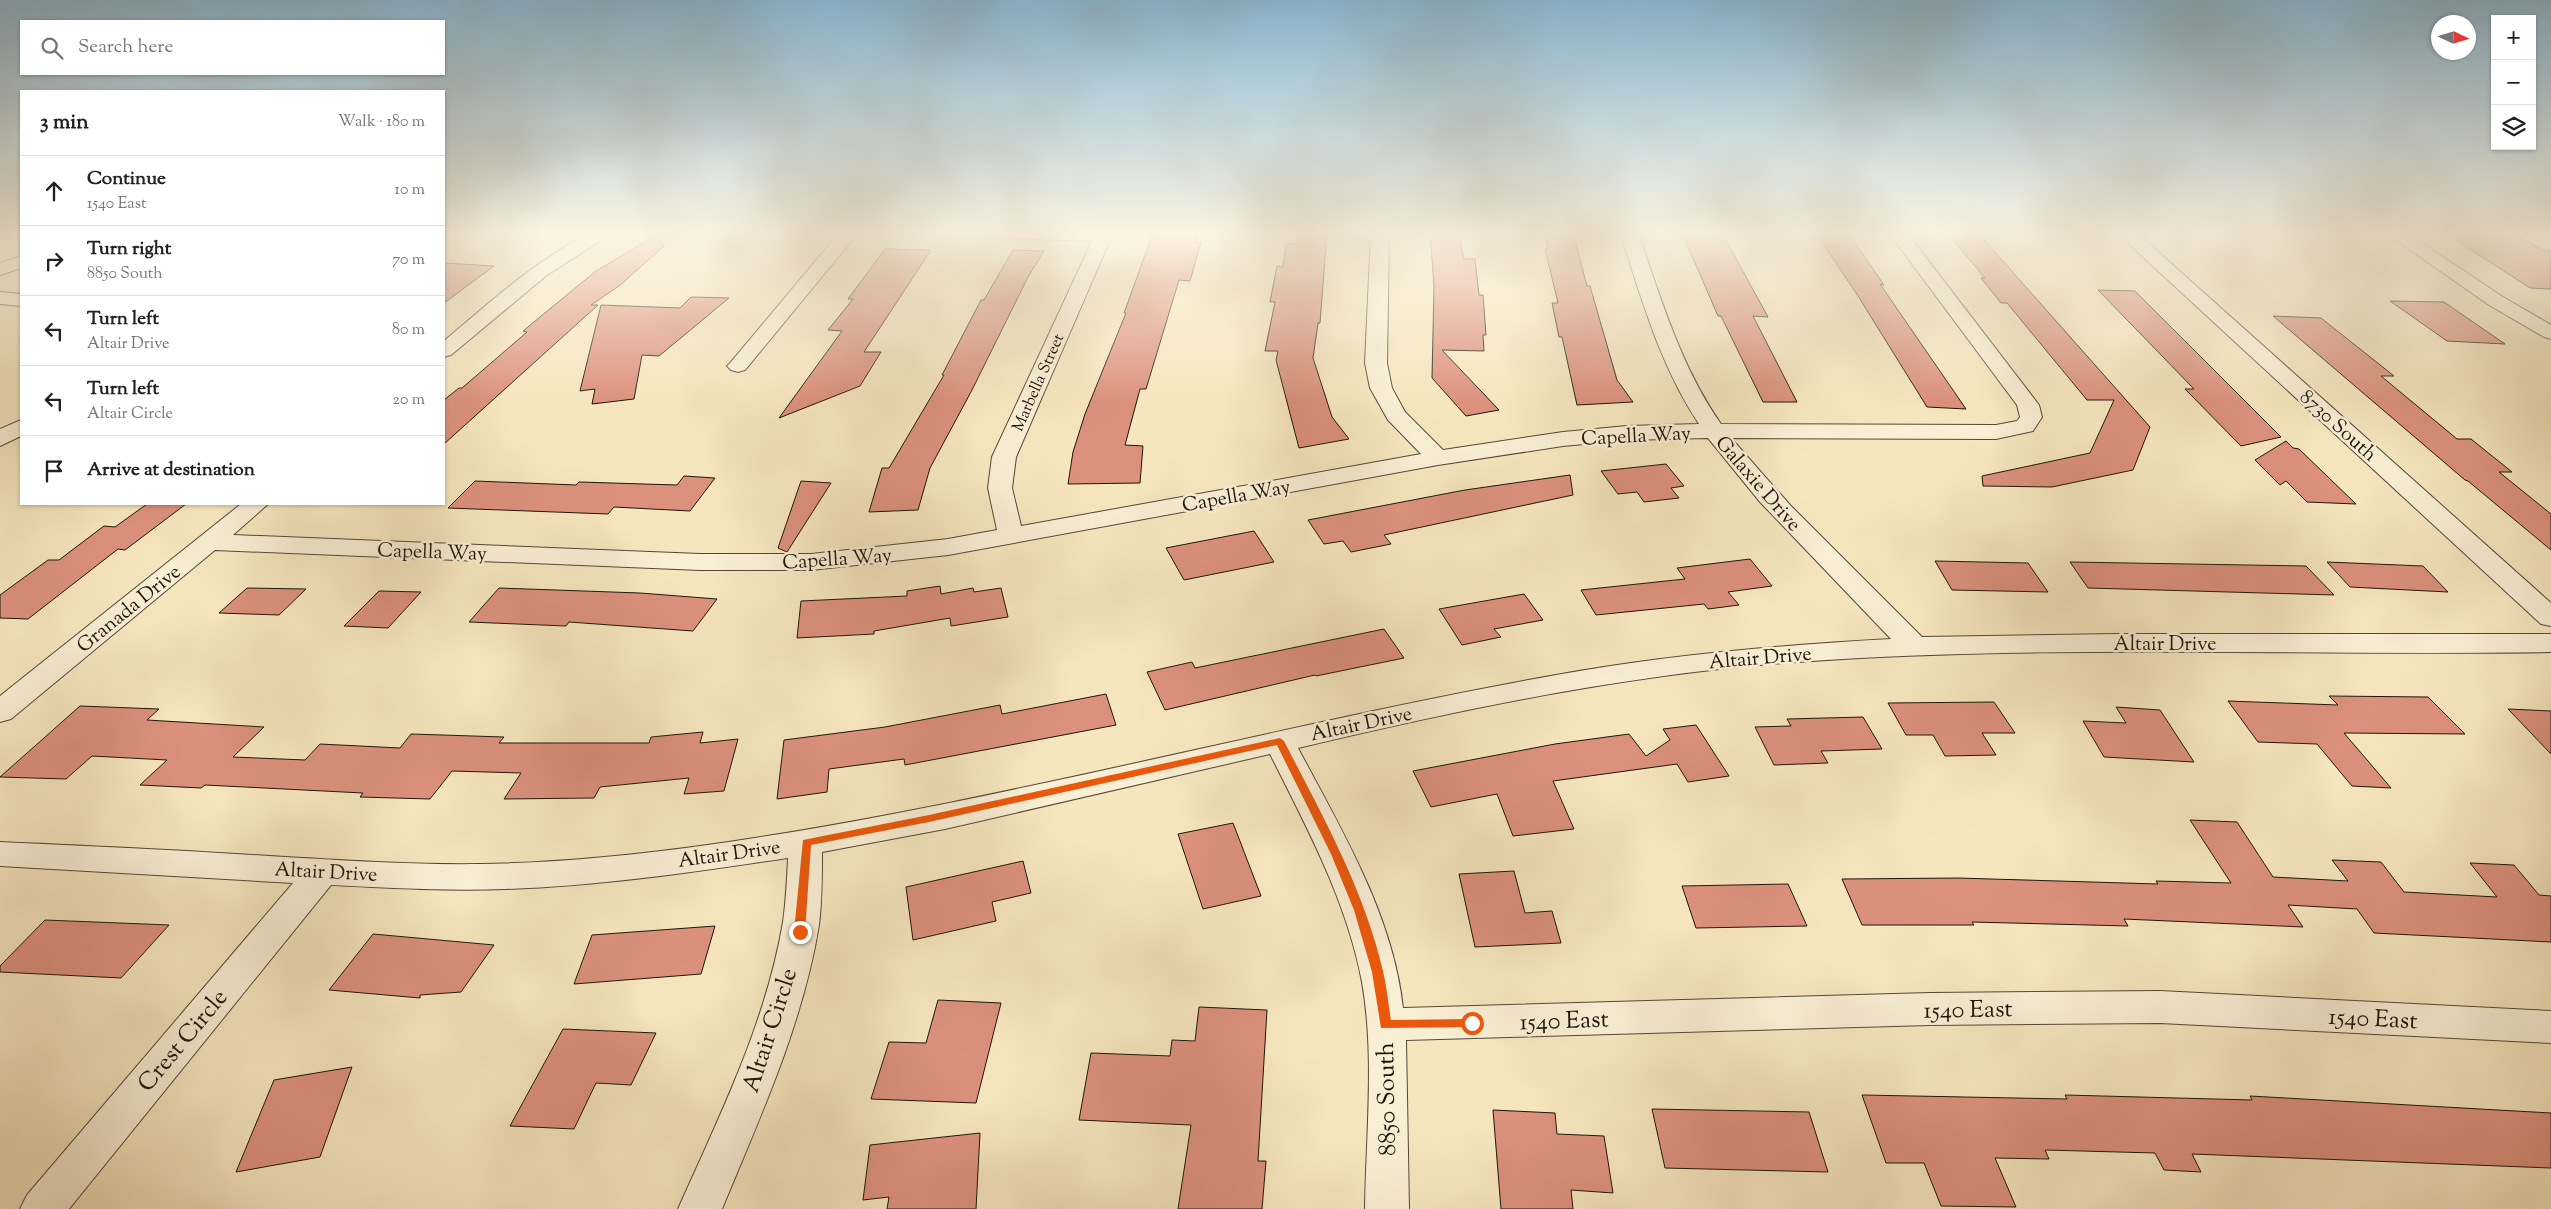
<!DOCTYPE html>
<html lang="en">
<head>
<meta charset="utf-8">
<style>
	:root { --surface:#fff; --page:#f2f2f2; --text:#202124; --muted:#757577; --line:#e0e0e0 }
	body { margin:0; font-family:"Sorts Mill Goudy",serif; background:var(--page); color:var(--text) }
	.controls { position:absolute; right:15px; top:15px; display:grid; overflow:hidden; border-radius:0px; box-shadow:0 1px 4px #0004 }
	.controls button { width:45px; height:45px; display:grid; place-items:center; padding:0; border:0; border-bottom:1px solid var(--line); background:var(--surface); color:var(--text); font:25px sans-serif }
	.compass { position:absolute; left:2431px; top:15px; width:45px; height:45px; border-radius:50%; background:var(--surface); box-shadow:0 1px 4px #0004; rotate:94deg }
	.stop { position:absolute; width:15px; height:15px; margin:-11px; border:4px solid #ea580c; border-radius:50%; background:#fff }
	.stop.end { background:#ea580c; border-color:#fff; box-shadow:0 1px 5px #0008 }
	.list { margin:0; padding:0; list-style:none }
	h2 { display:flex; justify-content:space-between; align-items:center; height:65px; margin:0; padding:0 20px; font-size:21px }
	h2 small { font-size:16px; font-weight:400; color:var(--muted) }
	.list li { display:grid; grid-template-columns:32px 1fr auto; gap:15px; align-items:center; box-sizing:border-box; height:70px; padding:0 20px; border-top:1px solid var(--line) }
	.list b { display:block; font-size:19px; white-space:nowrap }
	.list p { margin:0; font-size:16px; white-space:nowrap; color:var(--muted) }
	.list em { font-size:16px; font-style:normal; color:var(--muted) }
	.icon { flex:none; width:28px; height:28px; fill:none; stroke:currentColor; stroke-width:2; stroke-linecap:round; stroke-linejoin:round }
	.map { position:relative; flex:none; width:2551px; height:1209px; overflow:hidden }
	.search { position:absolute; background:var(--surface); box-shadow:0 1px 4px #0004; left:20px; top:20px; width:425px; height:55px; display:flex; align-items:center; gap:12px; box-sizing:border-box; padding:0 18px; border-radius:0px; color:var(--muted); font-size:19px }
	.panel { position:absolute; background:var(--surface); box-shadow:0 1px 4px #0004; left:20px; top:90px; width:425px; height:415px; border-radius:0px }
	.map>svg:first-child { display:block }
	.building { fill:#dc917d; stroke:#1d150c }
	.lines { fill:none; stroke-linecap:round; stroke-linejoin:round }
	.minor-casing { stroke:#534938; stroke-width:2 }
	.minor { fill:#f9efd5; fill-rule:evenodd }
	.route { fill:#ea580c }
	.labels { text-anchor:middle; stroke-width:5; stroke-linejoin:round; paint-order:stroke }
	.far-street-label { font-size:16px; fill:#1d150c; stroke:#f9efd5 }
	.street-label { font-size:20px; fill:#1d150c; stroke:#f9efd5 }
	.near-street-label { font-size:24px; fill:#1d150c; stroke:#f9efd5 }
</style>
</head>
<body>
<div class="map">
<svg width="2551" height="1209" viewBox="0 0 2551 1209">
	<rect width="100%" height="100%" fill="#f6e6be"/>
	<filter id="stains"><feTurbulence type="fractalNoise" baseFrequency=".004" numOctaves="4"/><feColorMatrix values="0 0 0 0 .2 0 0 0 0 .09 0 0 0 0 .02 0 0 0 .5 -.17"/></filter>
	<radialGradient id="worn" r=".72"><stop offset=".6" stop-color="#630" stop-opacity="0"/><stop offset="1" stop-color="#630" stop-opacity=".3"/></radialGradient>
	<g class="building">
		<polygon points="1153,233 1198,233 1195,242 1201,242 1190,281 1179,280 1146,389 1140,389 1125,445 1143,446 1140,483 1068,484 1073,452 1085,414 1126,313 1124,313"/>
		<polygon points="1298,233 1327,233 1320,323 1318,323 1313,358 1332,417 1349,439 1299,448 1276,360 1278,351 1265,351 1275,302 1270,302 1277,266 1283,267 1286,244 1297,244"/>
		<polygon points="1430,233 1458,233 1464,259 1475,259 1479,295 1483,295 1486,335 1483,335 1484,351 1442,350 1499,410 1466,416 1432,378 1434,286"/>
		<polygon points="1545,233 1573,233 1587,286 1590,286 1617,380 1633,402 1577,405 1562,337 1559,337 1552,303 1558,303 1545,249 1548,249"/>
		<polygon points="1682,233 1722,233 1768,317 1753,316 1797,402 1763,402 1721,316 1718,316"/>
		<polygon points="1816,233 1848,233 1884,285 1880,284 1966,409 1927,407 1858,296"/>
		<polygon points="1947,233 1978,233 2150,427 2133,470 2052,487 1983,486 1982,476 2090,453 2114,400 2087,400 2007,303 2001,303 1981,278 1985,278"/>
		<polygon points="2445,233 2506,233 2512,237 2520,237 2542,250 2551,251 2551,289 2530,288"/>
		<polygon points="656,235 664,246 619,286 591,305 598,305 444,444 444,400 459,388 462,388 527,332 523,331 596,271"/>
		<polygon points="885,249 931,250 864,352 881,352 860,386 779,418 842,331 828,330 853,299 848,299"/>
		<polygon points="1013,250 1044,251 1028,277 972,390 930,468 918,510 869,512 882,468 889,468 944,375 942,375 981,300 984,300"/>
		<polygon points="444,263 494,266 444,303"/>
		<polygon points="2098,290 2135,291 2281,437 2241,446 2185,389 2194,389"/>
		<polygon points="691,297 729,298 659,356 642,355 634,399 592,404 595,389 580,391 601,305 680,308"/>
		<polygon points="2390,301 2444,302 2505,344 2447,341"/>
		<polygon points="2273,316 2321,318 2394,376 2381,376 2457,439 2471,439 2512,472 2499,472 2551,514 2551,550 2468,481 2465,480"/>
		<polygon points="2286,441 2293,448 2299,449 2356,504 2307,502 2286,481 2280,485 2255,460"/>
		<polygon points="1666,464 1684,486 1671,488 1679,498 1644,502 1637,492 1618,494 1601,471"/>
		<polygon points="1570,475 1573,495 1384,535 1391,544 1351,552 1343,541 1324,544 1308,520 1465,490"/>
		<polygon points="684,476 715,478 690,511 614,507 608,514 448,508 475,481 576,485 579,482 677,485"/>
		<polygon points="801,481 831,483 787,552 778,548"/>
		<polygon points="147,504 186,504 125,550 118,549 28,619 0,618 0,595 48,560 59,560 104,526 115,527"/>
		<polygon points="1254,531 1274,562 1184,580 1166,548"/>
		<polygon points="1750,559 1772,586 1728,592 1739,605 1708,609 1704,604 1596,615 1581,590 1685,579 1677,568"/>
		<polygon points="1935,561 2028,563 2048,592 1952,590"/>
		<polygon points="2070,562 2306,566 2334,595 2088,588"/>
		<polygon points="2327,562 2423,566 2448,592 2350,587"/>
		<polygon points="940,586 941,594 973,588 974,592 1001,588 1008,617 951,626 950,618 874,631 874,634 797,638 801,601 907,596 907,591"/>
		<polygon points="247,588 306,589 279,615 219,613"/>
		<polygon points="499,588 640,593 717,599 693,631 569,622 566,626 469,622"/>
		<polygon points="379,591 421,592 388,628 344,626"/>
		<polygon points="1524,594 1543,620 1494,629 1501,637 1462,645 1439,609"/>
		<polygon points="1384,629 1404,658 1316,676 1315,675 1165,710 1147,672 1192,662 1195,668"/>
		<polygon points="1106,694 1116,725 905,765 904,759 829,769 827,792 777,799 784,740 885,727 1000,705 1002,714"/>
		<polygon points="2329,696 2428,697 2465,734 2344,733 2391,788 2352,786 2317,744 2258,742 2228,701 2338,705"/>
		<polygon points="1994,702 2015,733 1982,733 1996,755 1945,756 1933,735 1906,735 1888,703"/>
		<polygon points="80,706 159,709 147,720 264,727 233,757 305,760 320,744 400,748 411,734 504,737 499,743 649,743 651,737 703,732 700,743 738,739 724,791 684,794 689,778 600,787 594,798 504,799 521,773 452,771 430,799 360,797 363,793 205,785 201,788 140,785 167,760 92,756 66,779 0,777"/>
		<polygon points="2116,707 2160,710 2194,762 2104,757 2083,721 2126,723"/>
		<polygon points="2508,709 2551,711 2551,754"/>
		<polygon points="1863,717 1882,749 1821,751 1828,763 1774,765 1755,727 1791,726 1787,719"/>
		<polygon points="1696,725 1729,776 1688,782 1677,764 1553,781 1574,829 1513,836 1497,794 1431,807 1413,771 1555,744 1629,734 1646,756 1670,740 1663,729"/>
		<polygon points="2190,820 2237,822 2273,877 2348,881 2332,860 2381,862 2404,892 2497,897 2470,863 2514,865 2539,895 2551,896 2551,942 2374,933 2357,909 2288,905 2303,927 2124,919 2128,926 1972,922 1974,925 1862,925 1842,879 1958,878 2158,884 2156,881 2231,883"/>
		<polygon points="1233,823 1261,896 1203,909 1178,834"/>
		<polygon points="1023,861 1031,893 992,902 996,921 913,940 906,887"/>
		<polygon points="1514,871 1525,913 1552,911 1561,943 1475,947 1459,874"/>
		<polygon points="1788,884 1807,926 1696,928 1682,886"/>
		<polygon points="45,920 169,925 121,978 0,972 0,966"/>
		<polygon points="715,926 701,974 574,984 592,935"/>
		<polygon points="373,934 494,945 461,992 420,995 420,998 329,990"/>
		<polygon points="938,1000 1001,1003 976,1103 871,1099 889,1042 926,1043"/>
		<polygon points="1199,1007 1267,1010 1258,1161 1266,1161 1262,1209 1178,1209 1191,1125 1079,1120 1091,1053 1170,1056 1172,1040 1195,1041"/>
		<polygon points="563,1029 656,1033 631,1085 596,1083 574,1129 510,1126"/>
		<polygon points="352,1067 320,1157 236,1172 274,1080"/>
		<polygon points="1862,1095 2067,1099 2065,1095 2252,1100 2250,1096 2551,1113 2551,1168 2192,1154 2201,1172 2164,1170 2155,1153 2045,1150 2049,1159 1995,1158 2016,1207 1941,1206 1924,1163 1886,1163"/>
		<polygon points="1652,1109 1809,1112 1828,1172 1665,1168"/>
		<polygon points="1493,1110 1555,1113 1557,1134 1604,1136 1613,1193 1571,1190 1573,1209 1501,1209"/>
		<polygon points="980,1133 976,1209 887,1209 889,1197 863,1200 870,1145"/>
	</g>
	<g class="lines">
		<g class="minor-casing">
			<g id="minor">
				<path d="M 590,233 L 613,233 L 547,275 L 451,355 L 444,357 L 444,341 C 490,302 535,261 590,233 Z"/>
				<polygon points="839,233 858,233 745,370 738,372 731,370 727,366 731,362"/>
				<path d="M 993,233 L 1113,233 L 1016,457 L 1012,488 L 1021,526 L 1421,454 L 1388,420 L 1370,388 L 1365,363 L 1371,233 L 1389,233 L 1387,363 L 1392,388 L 1405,412 L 1443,450 L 1563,432 L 1627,426 L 1699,424 C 1660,366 1642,299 1620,233 L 1638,233 C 1661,299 1681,367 1721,424 L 1996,425 L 2017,421 L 2020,417 L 2017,405 L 1889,233 L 1907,233 L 2039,405 L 2042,417 L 2033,431 L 1996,439 L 1731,438 L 1790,505 L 1922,637 L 2118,634 L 2551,634 L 2551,652 C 2300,656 2048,644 1797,662 C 1629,674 1462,709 1298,748 C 1341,829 1393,915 1403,1008 L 1930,993 L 2160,991 L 2551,1011 L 2551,1043 L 2160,1023 L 1930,1025 L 1406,1040 L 1409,1209 L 1365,1209 C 1366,1134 1375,1056 1362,982 C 1347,901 1306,826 1270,754 L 945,829 L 822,852 C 822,876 822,901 819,925 C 803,1024 760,1117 722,1209 L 678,1209 C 719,1117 766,1023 783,922 C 786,901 787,879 788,858 C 694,872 601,886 506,889 C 448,891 390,888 331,885 L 69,1209 L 20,1209 L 27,1195 L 293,883 L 0,866 L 0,842 C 90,846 179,850 269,856 C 339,860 409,865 480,864 C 553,863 627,856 700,846 C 989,806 1270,726 1556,675 C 1667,655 1779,645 1891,639 L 1760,502 L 1708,438 L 1627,440 L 1563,446 L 1438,465 L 948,555 L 811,570 L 700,570 L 215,550 L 11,719 L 0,722 L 0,696 L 241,504 L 268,504 L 233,535 L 700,554 L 811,554 L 948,539 L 997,530 L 988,488 L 992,457 L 1092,241 L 1002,238 Z"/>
				<polygon points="2117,233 2137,233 2551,603 2551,626 2541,624"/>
				<polygon points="2386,233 2407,233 2503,297 2551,325 2551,339 2544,337 2489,305"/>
				<polygon points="21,256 21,268 0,275 0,263"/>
				<polygon points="0,292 21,294 21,306 0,304"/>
				<polygon points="21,420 21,436 0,446 0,429"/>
			</g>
		</g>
		<use href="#minor" class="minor"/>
	</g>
	<linearGradient id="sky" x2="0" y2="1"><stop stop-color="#8ab8d4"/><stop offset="0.58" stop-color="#fbf4e2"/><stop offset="1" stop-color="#fbf4e2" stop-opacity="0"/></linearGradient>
	<rect width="2551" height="403" fill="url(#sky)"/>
	<path class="route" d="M 1280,738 L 1284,741 C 1322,815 1364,889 1383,971 C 1387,987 1388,1004 1391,1020 L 1472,1019 L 1476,1020 L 1476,1027 L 1381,1028 L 1372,972 L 1354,910 L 1331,854 L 1277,745 L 929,822 L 811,845 L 805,932 L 800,936 L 794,932 L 803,840 L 929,815 Z"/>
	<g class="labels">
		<g class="far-street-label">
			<text transform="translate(1037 382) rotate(-66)" y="6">Marbella Street</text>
		</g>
		<g class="street-label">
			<text transform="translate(2339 425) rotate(42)" y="7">8730 South</text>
			<text transform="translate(1636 435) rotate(-3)" y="7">Capella Way</text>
			<text transform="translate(1759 483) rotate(49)" y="7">Galaxie Drive</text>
			<text transform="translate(1236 495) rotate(-10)" y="7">Capella Way</text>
			<text transform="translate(432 551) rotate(2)" y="7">Capella Way</text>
			<text transform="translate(837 558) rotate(-4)" y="7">Capella Way</text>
			<text transform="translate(128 608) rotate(-39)" y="7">Granada Drive</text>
			<text x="2165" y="650">Altair Drive</text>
			<text transform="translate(1760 657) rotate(-5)" y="7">Altair Drive</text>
			<text transform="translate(1361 723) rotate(-12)" y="7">Altair Drive</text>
			<text transform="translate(729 853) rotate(-8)" y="7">Altair Drive</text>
			<text transform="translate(326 871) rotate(3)" y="7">Altair Drive</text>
		</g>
		<g class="near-street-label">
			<text transform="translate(1968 1009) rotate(-1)" y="8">1540 East</text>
			<text transform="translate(2373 1018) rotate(3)" y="8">1540 East</text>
			<text transform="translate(1564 1020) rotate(-2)" y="8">1540 East</text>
			<text transform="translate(769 1030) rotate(-72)" y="8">Altair Circle</text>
			<text transform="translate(182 1040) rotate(-50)" y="8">Crest Circle</text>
			<text transform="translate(1386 1099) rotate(-91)" y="8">8850 South</text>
		</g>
	</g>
	<rect width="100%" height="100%" filter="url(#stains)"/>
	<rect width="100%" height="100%" fill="url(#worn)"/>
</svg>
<div class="controls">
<button>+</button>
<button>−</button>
<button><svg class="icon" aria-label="layers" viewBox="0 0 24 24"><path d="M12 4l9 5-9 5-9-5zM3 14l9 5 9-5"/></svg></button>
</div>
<svg class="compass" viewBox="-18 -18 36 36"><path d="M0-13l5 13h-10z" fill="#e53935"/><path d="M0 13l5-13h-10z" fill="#757577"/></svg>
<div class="stop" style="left:1472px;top:1023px"></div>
<div class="stop end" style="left:800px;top:932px"></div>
<div class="search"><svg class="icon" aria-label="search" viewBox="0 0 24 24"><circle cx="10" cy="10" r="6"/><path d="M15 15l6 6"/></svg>Search here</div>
<section class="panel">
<h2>3 min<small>Walk · 180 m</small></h2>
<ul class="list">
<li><svg class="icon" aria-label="ahead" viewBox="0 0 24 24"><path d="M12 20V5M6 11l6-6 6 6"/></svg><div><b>Continue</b><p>1540 East</p></div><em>10 m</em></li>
<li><svg class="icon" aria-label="right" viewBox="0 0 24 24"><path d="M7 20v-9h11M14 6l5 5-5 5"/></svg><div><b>Turn right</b><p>8850 South</p></div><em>70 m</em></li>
<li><svg class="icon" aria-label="left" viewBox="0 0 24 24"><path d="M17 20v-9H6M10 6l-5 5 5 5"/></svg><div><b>Turn left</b><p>Altair Drive</p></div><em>80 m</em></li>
<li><svg class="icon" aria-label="left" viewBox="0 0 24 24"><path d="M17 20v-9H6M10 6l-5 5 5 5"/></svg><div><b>Turn left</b><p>Altair Circle</p></div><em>20 m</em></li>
<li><svg class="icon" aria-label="arrive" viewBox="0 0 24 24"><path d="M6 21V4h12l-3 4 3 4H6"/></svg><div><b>Arrive at destination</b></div></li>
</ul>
</section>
</div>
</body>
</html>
